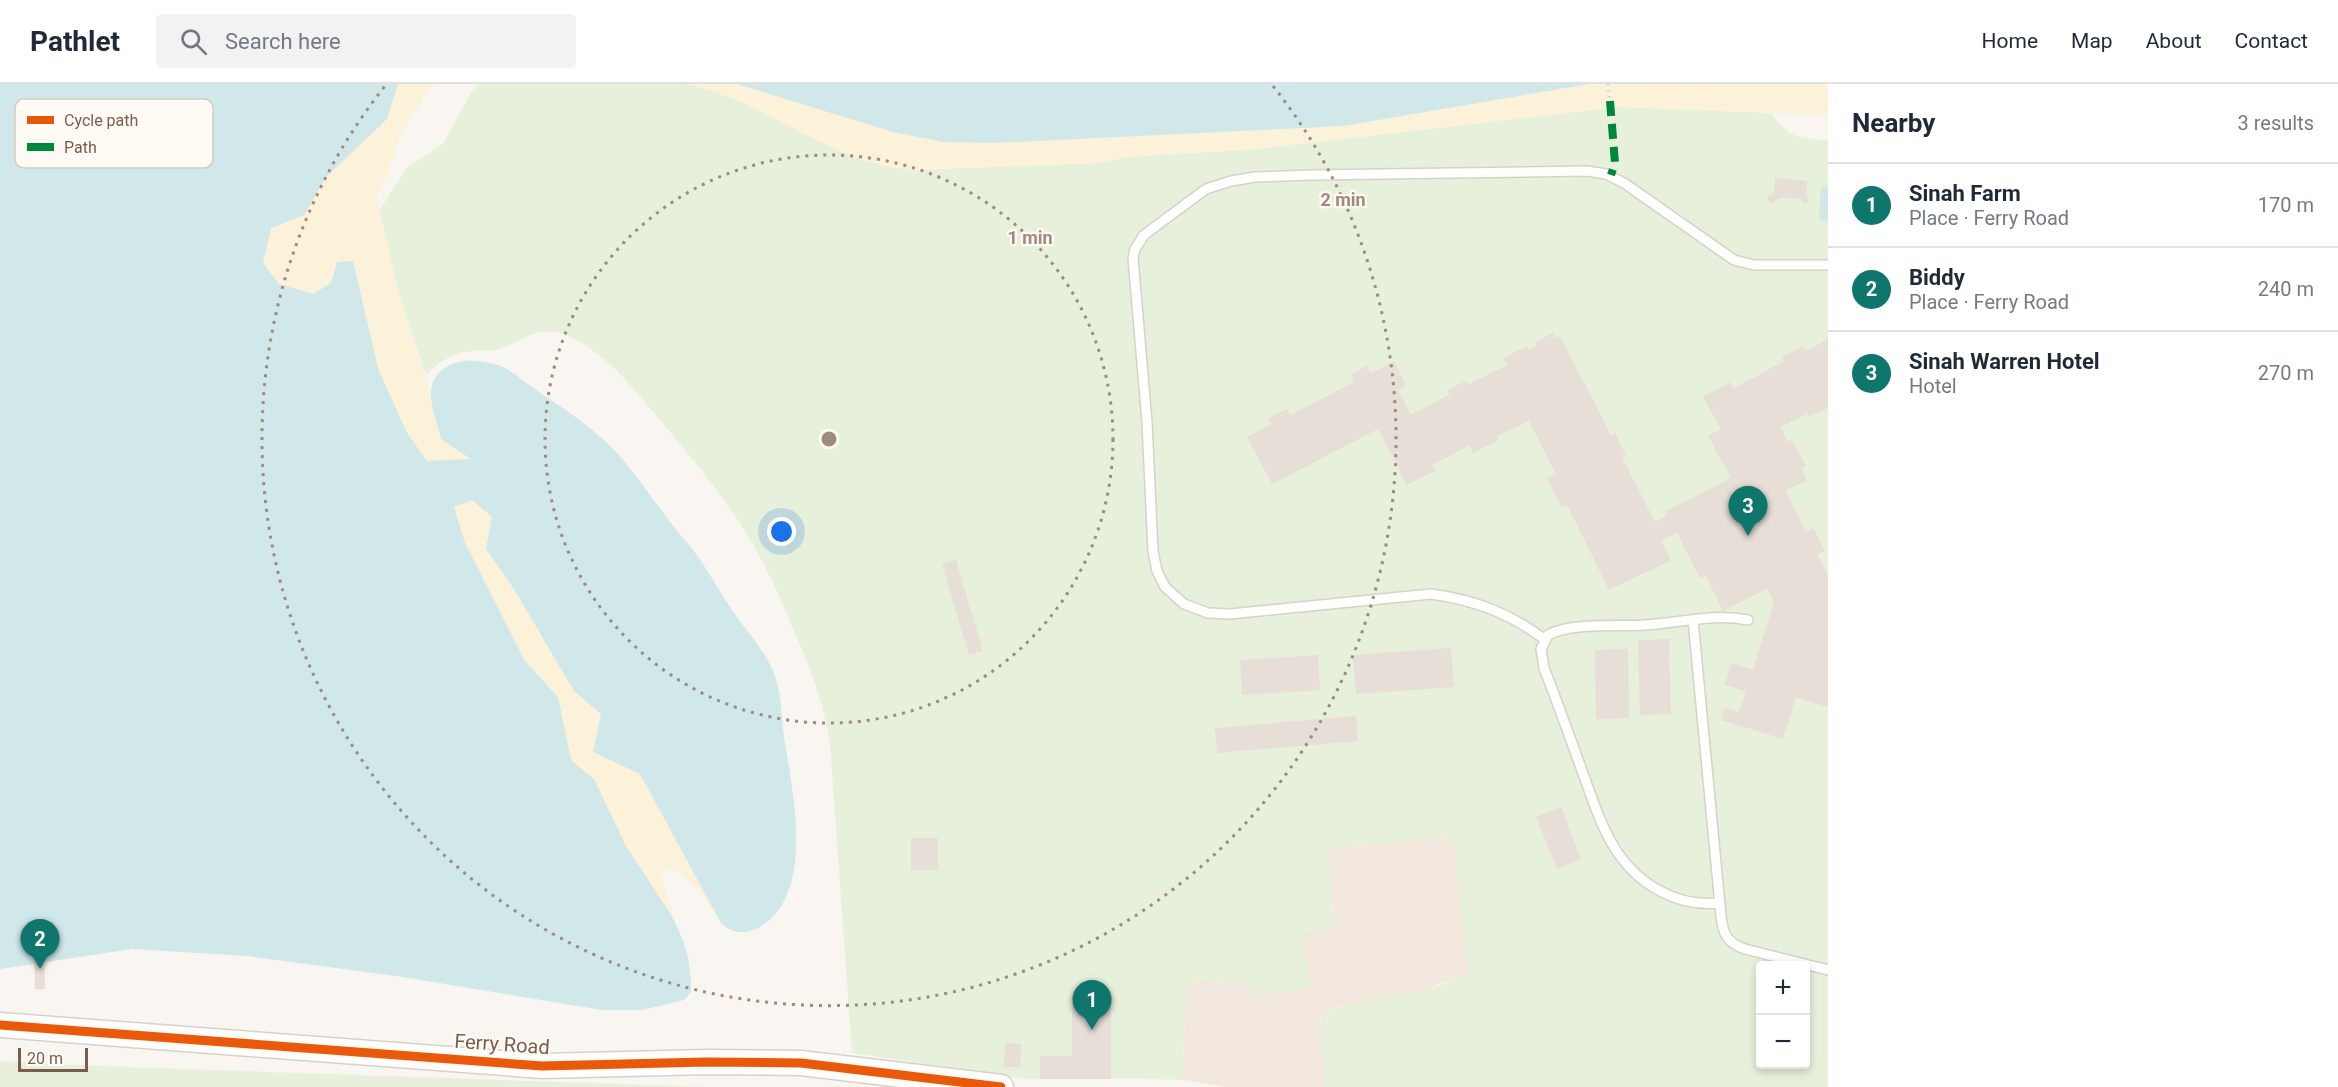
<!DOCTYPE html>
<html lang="en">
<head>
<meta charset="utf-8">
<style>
	:root { --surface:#fff; --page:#f2f2f3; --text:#1f2937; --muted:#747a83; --line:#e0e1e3; --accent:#0f766e }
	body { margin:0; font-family:Roboto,sans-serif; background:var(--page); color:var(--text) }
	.controls { position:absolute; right:18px; bottom:18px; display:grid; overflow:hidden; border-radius:6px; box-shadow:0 3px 9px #0003 }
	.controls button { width:54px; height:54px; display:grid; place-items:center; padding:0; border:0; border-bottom:2px solid var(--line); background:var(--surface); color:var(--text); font:30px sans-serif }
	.scale { position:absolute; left:18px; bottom:15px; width:70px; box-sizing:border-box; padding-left:6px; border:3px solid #7a5c4d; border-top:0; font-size:16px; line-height:21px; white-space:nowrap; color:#7a5c4d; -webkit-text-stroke:4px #fffaf3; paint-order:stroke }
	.you { position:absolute; left:782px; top:448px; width:21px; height:21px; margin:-15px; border:4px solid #fff; border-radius:50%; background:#1a73e8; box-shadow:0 0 0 9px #1a73e833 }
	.badge { display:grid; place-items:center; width:39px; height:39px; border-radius:50%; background:var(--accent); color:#fff; font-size:20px; font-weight:700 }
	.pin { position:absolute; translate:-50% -50px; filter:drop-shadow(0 2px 3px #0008) }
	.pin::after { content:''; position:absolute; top:32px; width:21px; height:18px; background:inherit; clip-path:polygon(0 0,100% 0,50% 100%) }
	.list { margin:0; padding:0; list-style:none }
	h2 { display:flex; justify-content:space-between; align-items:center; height:78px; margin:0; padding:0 24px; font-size:26px }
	h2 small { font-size:20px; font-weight:400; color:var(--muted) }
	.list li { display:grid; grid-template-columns:39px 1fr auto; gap:18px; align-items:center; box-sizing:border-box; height:84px; padding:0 24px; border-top:2px solid var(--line) }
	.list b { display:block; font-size:22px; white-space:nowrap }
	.list p { margin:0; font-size:20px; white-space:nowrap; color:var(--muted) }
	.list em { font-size:20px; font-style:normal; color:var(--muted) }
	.icon { flex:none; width:33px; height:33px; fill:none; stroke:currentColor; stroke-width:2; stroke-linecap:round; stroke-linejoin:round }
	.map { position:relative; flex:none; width:1828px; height:1003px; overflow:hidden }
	header { display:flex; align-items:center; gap:36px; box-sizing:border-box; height:84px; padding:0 30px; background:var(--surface); border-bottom:2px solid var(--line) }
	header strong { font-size:28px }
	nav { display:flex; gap:33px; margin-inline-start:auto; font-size:21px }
	.search { width:420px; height:54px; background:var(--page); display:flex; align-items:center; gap:15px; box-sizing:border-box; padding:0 21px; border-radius:6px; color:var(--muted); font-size:22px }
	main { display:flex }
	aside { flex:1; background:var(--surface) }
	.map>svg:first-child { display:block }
	.residential { fill:#f2e8de }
	.green { fill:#e7f0db; fill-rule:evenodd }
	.sand { fill:#fbf2d9 }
	.water { fill:#d0e8ea }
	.building { fill:#e6ded7 }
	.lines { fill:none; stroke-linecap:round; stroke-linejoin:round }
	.service-casing { stroke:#d7d1cb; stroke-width:12 }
	.tertiary-casing { stroke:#d7d1cb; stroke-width:27 }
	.path { stroke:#dcd5d0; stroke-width:4; stroke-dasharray:1.5 4.5; stroke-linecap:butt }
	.service { stroke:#fefefd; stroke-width:9 }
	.tertiary { stroke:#fefefd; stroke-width:24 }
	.quiet { stroke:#00873e; stroke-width:8; stroke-dasharray:15 8; stroke-linecap:butt }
	.cycleway-casing { stroke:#fffaf3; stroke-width:13 }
	.cycleway { stroke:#e8590c; stroke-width:9 }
	.ring { fill:none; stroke:#9f8a7d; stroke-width:3; stroke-dasharray:3 6 }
	.labels { text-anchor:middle; stroke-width:4.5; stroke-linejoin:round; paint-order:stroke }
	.street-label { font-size:20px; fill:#7a5c4d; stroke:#fffaf3 }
	.key { fill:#fffaf3; stroke:#d7cbc1; stroke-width:1.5 }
	.key-label { font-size:16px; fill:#7a5c4d }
	.centre { fill:#9f8a7d; stroke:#fffaf3; stroke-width:3 }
	.ring-label { font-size:18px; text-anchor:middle; font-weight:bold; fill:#9f8a7d; stroke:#fffaf3; stroke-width:4.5; stroke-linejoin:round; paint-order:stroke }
</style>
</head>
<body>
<header>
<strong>Pathlet</strong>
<div class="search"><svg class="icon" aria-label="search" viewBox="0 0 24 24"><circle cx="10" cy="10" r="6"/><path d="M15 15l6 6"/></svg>Search here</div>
<nav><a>Home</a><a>Map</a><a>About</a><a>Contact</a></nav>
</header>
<main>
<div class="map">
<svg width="1828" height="1003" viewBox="0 0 1828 1003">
	<rect width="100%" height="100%" fill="#f9f5f0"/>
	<polygon class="residential" points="1453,753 1469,892 1441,899 1424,907 1339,923 1320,930 1325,1003 1228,1003 1182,996 1187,896 1251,899 1251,912 1302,849 1334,844 1328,764"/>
	<g class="green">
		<path d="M 479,0 L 684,0 C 766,14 830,81 914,86 L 1100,79 L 1125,73 L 1258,65 L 1619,23 L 1771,29 C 1790,54 1798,55 1828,56 L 1828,1003 L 1325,1003 L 1320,930 C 1352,918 1386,914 1420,907 C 1437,904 1452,895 1469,892 L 1452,753 L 1328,764 L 1334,844 L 1302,849 L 1312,904 L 1251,912 L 1251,899 L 1187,896 L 1182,996 L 1116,994 L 1027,995 L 852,969 L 830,659 C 824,619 810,583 794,547 C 781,516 768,485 751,457 C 724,411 689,371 655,330 C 632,302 593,255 555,248 C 531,244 517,261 495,266 C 488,267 480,266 473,267 C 453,268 440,277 426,291 L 401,218 L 379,127 L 407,84 L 443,60 L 472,7 ZM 1760,882 L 1806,882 L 1806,980 L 1760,980 Z"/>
		<polygon points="0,977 95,982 708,1003 0,1003"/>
	</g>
	<g class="sand">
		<path d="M 327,0 L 434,0 C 421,18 408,36 399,56 C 391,76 388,95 376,112 L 401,218 L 430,308 L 469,365 L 483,410 L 637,678 L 716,829 C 705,817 682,781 665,785 L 662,793 L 673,834 L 583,707 L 80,172 Z"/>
		<path d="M 684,0 L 1828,0 L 1828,31 L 1619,23 L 1258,65 L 1125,73 L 1100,79 L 914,86 C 830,81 766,14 684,0 Z"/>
	</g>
	<g class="water">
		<path d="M 0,0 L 398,0 L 387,35 L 326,93 L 304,131 L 271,144 L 263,179 L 279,200 L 313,210 L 331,199 L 337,178 L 353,177 L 378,284 L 407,349 L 427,377 L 471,375 L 441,355 C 438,342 429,317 431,306 C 434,284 456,275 476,277 C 509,280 513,290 539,308 C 563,324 587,340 608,360 C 631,382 648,409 667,434 C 678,449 691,462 701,477 C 711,492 720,508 730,523 C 744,545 763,563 773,587 C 781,606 781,625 783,645 C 790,697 809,771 783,819 C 771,841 742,860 721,839 L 640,690 L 593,668 L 601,630 L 574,607 L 514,505 L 486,465 L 492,433 L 472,416 L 454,423 L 465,459 L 525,577 L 558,613 L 571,676 L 594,695 L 626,762 L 673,834 L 683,856 L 688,873 L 691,897 L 691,908 L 684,916 L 642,926 L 602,926 L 403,893 L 247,872 L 132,865 L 0,885 Z"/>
		<polygon points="737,0 1589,0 1343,42 993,59 944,58 893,48"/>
		<polygon points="1821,103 1828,103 1828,137 1819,136"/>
	</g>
	<g class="building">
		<polygon points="1775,94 1807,97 1806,109 1809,118 1805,120 1799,114 1779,114 1774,119 1770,119 1767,114 1774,107"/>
		<polygon points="1553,249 1556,254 1560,252 1611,351 1615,349 1626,372 1622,373 1655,438 1667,432 1665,428 1731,394 1708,352 1721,345 1703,313 1730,298 1733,305 1784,277 1782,273 1803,262 1806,267 1828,255 1828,324 1809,333 1808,330 1780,343 1788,358 1792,356 1806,382 1801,384 1807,396 1785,407 1806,448 1813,444 1825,467 1817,471 1828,491 1828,623 1796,613 1783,655 1721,636 1724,624 1739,628 1746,607 1725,601 1731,579 1753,586 1774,518 1767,505 1723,527 1706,492 1700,494 1677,449 1661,456 1671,476 1609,506 1567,421 1562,423 1547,394 1556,390 1529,337 1497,352 1499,356 1473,369 1469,362 1432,381 1435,387 1407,401 1378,345 1272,400 1247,353 1271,341 1268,335 1287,325 1290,331 1354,298 1350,291 1367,282 1371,289 1394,277 1406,302 1398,306 1411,331 1450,310 1447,306 1466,297 1468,301 1507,281 1504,274 1527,262 1528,266 1536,262 1534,259"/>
		<polygon points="956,476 983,567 969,571 942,480"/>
		<polygon points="1669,555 1671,630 1640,631 1638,556"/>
		<polygon points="1451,564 1454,603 1356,610 1353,571"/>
		<polygon points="1628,565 1629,634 1596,635 1595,566"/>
		<polygon points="1318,571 1320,606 1242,611 1240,576"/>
		<polygon points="1356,632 1358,657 1217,669 1215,644"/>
		<polygon points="1561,723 1581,775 1557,785 1536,733"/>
		<rect x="911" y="754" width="27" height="32"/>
		<polygon points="34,866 44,866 45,905 35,905"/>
		<polygon points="1072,920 1111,920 1111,995 1040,995 1040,972 1072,972"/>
		<polygon points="1005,959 1021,960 1020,983 1004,983"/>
	</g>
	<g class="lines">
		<g class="service-casing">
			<g id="service">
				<path d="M 1693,536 L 1721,832 C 1723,850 1727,859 1745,865 L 1828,886"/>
				<path d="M 1544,555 C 1509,529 1475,516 1431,510 L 1230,530 L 1208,529 L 1184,520 L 1165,503 L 1157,487 L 1153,467 L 1147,338 L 1133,174 L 1135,165 L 1144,151 L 1206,105 L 1231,97 L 1255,93 L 1312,91 L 1587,87 L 1606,90 L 1624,99 L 1734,176 L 1754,181 L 1828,181"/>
				<path d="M 1719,819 C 1698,821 1681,818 1662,808 C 1612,783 1599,733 1581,684 C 1569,651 1557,617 1544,584 L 1541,565 L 1548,551 C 1572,538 1617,543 1645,541 C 1680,539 1713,529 1748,536"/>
			</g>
		</g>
		<g class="tertiary-casing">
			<polyline id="tertiary" points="0,941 542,982 706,978 801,979 1001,1003"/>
		</g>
		<polyline class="path" points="1608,0 1610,17"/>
		<use href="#service" class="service"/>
		<use href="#tertiary" class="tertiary"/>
		<polyline class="quiet" points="1610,17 1615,79 1611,91"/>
		<g class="cycleway-casing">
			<polyline id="cycleway" points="0,941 542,982 706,978 801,979 1001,1003"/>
		</g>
		<use href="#cycleway" class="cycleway"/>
	</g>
	<g class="ring">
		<circle cx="829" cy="355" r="284"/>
		<path d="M1273 2A567 567 0 1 1 385 2"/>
	</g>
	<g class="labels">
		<g class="street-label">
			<text transform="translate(502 960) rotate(4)" y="7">Ferry Road</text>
		</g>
	</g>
	<rect x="15" y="15" width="198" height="69" rx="9" class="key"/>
	<rect x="27" y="32" width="27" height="8" fill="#e8590c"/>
	<rect x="27" y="59" width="27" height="8" fill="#00873e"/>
	<g class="key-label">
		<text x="64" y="42">Cycle path</text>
		<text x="64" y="69">Path</text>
	</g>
	<circle cx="829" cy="355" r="9" class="centre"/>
	<g class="ring-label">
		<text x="1343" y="122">2 min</text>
		<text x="1030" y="160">1 min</text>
	</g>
</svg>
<div class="controls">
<button>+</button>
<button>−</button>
</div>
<div class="scale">20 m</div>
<div class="you"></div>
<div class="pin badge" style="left:1092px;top:946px">1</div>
<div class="pin badge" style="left:40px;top:885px">2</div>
<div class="pin badge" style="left:1748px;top:452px">3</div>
</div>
<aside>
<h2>Nearby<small>3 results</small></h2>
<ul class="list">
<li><span class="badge">1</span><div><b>Sinah Farm</b><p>Place · Ferry Road</p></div><em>170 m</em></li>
<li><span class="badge">2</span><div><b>Biddy</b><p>Place · Ferry Road</p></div><em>240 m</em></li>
<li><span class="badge">3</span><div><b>Sinah Warren Hotel</b><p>Hotel</p></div><em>270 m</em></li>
</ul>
</aside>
</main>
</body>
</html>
